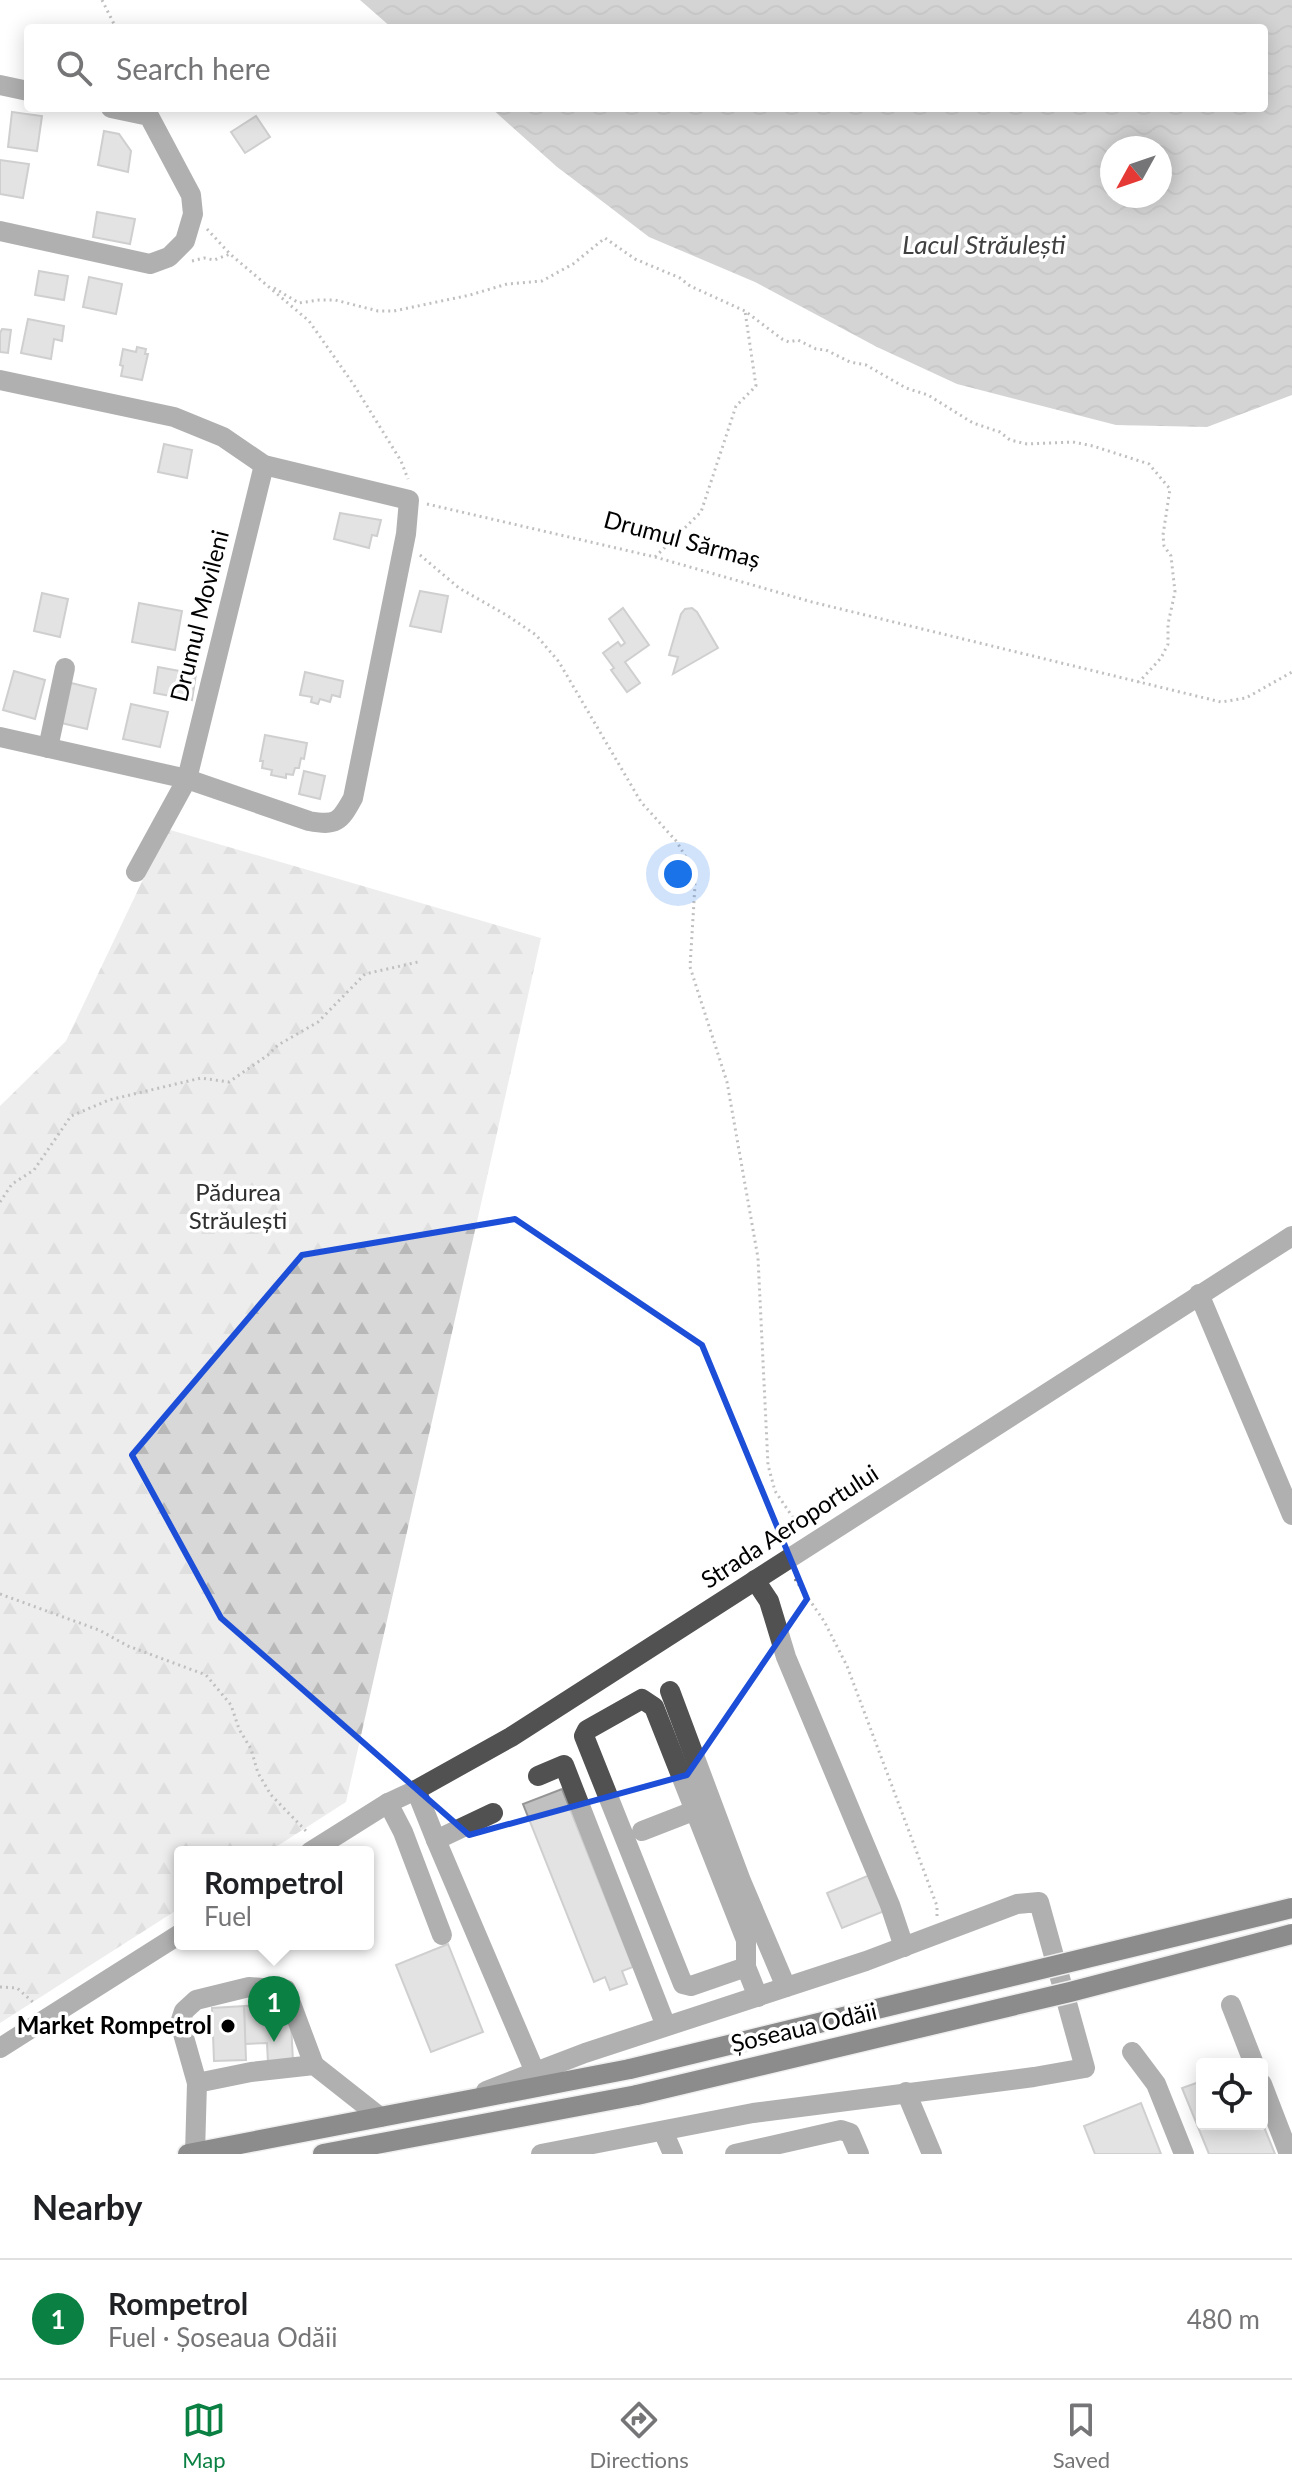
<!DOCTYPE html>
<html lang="en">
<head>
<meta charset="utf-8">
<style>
	:root { --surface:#fff; --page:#f2f2f2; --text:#202124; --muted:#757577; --line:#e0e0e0; --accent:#0b8043 }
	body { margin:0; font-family:Lato,sans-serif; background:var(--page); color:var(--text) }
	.controls { position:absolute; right:24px; bottom:24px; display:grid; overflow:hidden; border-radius:8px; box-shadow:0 4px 20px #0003 }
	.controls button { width:72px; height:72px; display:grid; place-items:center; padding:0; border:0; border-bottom:2px solid var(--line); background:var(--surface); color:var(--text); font:40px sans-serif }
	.compass { position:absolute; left:1100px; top:136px; width:72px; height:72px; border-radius:50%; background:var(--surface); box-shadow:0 4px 20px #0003; rotate:230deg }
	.you { position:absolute; left:678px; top:874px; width:28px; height:28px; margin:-20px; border:6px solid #fff; border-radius:50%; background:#1a73e8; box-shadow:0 0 0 12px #1a73e833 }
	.badge { display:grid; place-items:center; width:52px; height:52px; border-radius:50%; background:var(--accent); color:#fff; font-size:26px; font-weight:700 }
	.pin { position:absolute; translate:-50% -66px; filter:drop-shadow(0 2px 4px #0008) }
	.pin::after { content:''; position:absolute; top:42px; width:28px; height:24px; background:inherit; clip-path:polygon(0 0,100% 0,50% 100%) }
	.popup { position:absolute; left:174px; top:1846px; width:200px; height:104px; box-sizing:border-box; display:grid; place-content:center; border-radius:8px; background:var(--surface); filter:drop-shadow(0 2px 6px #0005); font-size:26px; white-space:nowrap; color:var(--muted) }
	.popup b { font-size:30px; color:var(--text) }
	.popup::after { content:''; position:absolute; left:50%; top:100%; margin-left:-16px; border:16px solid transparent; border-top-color:var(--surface) }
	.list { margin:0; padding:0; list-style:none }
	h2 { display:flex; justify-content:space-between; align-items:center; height:104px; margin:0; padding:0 32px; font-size:34px }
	h2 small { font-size:26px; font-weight:400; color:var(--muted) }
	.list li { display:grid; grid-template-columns:52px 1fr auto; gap:24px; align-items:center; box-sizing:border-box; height:120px; padding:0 32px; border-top:2px solid var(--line) }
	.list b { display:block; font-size:30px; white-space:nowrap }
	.list p { margin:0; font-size:26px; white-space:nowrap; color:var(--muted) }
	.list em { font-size:26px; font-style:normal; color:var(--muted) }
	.icon { flex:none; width:44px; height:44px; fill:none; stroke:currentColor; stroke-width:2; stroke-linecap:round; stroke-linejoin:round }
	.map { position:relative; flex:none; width:1292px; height:2154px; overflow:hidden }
	.search { position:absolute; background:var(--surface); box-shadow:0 4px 20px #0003; left:24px; right:24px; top:24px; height:88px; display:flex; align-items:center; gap:20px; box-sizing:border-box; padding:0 28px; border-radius:8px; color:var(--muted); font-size:30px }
	.sheet { height:224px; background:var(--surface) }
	nav { display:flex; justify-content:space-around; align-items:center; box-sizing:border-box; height:112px; border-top:2px solid var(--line); background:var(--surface); font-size:22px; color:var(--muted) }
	nav a { display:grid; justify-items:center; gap:4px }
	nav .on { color:var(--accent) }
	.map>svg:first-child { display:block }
	.forest { fill:url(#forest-firs) }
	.water { fill:url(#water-waves); fill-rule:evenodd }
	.building { fill:#c0c0c0; stroke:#959595; stroke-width:2 }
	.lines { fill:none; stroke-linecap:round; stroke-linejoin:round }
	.major-casing { stroke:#dbdbdb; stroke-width:23 }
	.path { stroke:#737373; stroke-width:3; stroke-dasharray:2 4; stroke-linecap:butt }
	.minor { stroke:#515151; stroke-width:20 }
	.major { stroke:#000; stroke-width:20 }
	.major-bridge-casing { stroke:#dbdbdb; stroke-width:23; stroke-linecap:butt }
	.major-bridge { stroke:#000; stroke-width:20 }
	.marked { fill:none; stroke:#1d4ed8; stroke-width:6; stroke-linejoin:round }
	.poi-dot { fill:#000; stroke:#fff; stroke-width:3 }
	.labels { text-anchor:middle; stroke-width:7; stroke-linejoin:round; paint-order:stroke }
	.street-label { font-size:24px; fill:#000; stroke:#fff }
	.park-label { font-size:24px; fill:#2f2f2f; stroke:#fff }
	.poi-label { font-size:24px; font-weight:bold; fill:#000; stroke:#fff; text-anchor:end }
	.water-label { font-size:26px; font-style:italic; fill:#404040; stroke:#fff }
</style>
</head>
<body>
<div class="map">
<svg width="1292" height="2154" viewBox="0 0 1292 2154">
	<defs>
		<pattern id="forest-firs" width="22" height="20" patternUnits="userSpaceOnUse" patternTransform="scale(2)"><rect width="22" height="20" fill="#d8d8d8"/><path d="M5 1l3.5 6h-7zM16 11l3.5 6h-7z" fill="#b8b8b8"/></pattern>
		<pattern id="water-waves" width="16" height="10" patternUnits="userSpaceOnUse" patternTransform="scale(2)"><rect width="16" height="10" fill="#9f9f9f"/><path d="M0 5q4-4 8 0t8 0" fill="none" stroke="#878787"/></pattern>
	</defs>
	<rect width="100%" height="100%" fill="#fff"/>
	<polygon class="forest" points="167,829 541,938 346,1802 268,1852 180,1852 180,1908 0,2023 0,1106 66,1041"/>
	<path class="water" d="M 360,0 L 1292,0 L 1292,395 L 1207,427 L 1116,425 L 957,384 L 877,347 L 755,282 L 649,237 L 556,166 L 491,108 L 1264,108 L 1264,28 L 392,28 ZM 1112,148 L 1160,148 L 1160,196 L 1112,196 Z"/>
	<g class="building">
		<polygon points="12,112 42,116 37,151 8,147"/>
		<polygon points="256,116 270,137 245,153 231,132"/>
		<polygon points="104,131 119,134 131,151 128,172 98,165"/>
		<polygon points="0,160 29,164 23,198 0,194"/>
		<polygon points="97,212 135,219 130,244 93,237"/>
		<polygon points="39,271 68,276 64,300 35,295"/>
		<polygon points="89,277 122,284 116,314 83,307"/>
		<polygon points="28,319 64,326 62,341 54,339 51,359 21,353"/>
		<polygon points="2,329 11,330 8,353 0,352 0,333"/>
		<polygon points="137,347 146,349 145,354 148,354 142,380 121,376 123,366 120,365 123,349 136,352"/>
		<polygon points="164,444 192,450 187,478 158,472"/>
		<polygon points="340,513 381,520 377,536 372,535 369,548 334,539"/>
		<polygon points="420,591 448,596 441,632 410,626"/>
		<polygon points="42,593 68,599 60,637 34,631"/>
		<polygon points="139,603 182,611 175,650 132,642"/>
		<polygon points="623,608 649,645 625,662 640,683 627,692 611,670 614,668 603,653 618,642 621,646 625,643 609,619"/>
		<polygon points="692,608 697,612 718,648 673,674 678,657 669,655 681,614 685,609"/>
		<polygon points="158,667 196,674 192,700 154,693"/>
		<polygon points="14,671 45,680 35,719 3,710"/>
		<polygon points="305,672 343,681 340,697 332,695 330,702 320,699 318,704 311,702 312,697 300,695"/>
		<polygon points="67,682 96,689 87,729 57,722"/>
		<polygon points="131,704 168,712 160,747 123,739"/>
		<polygon points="265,735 307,743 304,759 301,758 299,768 295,768 293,775 286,774 286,778 271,775 272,770 262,768 263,761 260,761"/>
		<polygon points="304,771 325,776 320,799 299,794"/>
		<polygon points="562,1789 633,1967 622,1971 627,1984 610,1990 605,1977 594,1982 523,1804"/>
		<polygon points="872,1874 887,1910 842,1928 827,1893"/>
		<polygon points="448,1944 483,2032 431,2052 396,1965"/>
		<polygon points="290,2004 293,2061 268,2063 267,2043 245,2044 244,2006"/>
		<polygon points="244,2006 246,2060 214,2061 212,2008"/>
		<polygon points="1202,2081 1202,2124 1262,2122 1275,2154 1209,2154 1182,2088"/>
		<polygon points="1141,2103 1161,2154 1095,2154 1084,2126"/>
	</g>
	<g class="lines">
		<g class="major-casing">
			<g id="major">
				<polyline points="188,2154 630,2069"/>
				<polyline points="323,2154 637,2095"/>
			</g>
		</g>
		<g class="path">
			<polyline points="102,0 116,28"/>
			<polyline points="207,229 230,254 309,321 354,385 401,461 408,479"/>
			<polyline points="192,261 204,258 214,260 230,254"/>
			<polyline points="274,288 299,303 319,300 335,300 378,311 394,311 470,295 507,284 542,281 573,264 605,238 635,259 680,278 690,286 745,311 782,339 789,342 798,340 816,349 826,350 850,362 866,365 906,388 928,395 973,423 1000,432 1010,440 1027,444 1073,442 1093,446 1149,464 1170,489 1163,535 1164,546 1171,556 1175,592 1168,624 1168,644 1161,658 1139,682"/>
			<polyline points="427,504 655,557 812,602 1221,702 1246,698 1292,672"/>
			<polyline points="420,555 459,588 508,616 536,635 559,662 641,802 677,842 688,861 695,885 690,967 727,1082 758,1258 768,1465 775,1491 800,1528"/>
			<polyline points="655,557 701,512 736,406 756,386 745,311"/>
			<polyline points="0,1202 12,1184 34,1170 71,1116 109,1100 201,1078 229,1082 268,1055 278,1045 318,1022 365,974 418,962"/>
			<polyline points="795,1579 824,1621 847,1666 937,1906 937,1916"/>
			<polyline points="0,1594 99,1630 128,1646 206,1675 231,1705 239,1729 251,1749 258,1773 271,1795 307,1832"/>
			<polyline points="0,1987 17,1988 34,2003"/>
		</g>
		<g class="minor">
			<polyline points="0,85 28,91"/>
			<polyline points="0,231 150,264 169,257 185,241 193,214 191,195 149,116 111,108"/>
			<path d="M 0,380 L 174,417 L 223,437 L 264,465 L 409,500 L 406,534 L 353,798 C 340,822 336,826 309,821 L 187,779 L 0,737"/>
			<polyline points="48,748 65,668"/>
			<polyline points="136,872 187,779 264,465"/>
			<polyline points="1199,1294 1292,1515"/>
			<polyline points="755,1580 769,1601 786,1657 890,1905 904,1947"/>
			<polyline points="670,1691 741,1881 786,1987"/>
			<polyline points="538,1776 564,1765 666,2026"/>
			<polyline points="416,1790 436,1840"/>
			<polyline points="388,1803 403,1832 442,1935"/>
			<polyline points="493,1813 436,1840 535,2072"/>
			<polyline points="642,1831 696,1810"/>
			<polyline points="310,1852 388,1803 416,1790 511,1737 1292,1236"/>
			<polyline points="746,1967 691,1986 683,1984 584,1736 587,1730 642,1699 654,1707 746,1940 746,1967 758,1997"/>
			<polyline points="1231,2005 1254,2064"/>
			<polyline points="0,2048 180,1934"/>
			<polyline points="1132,2052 1156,2084 1184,2154"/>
			<polyline points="197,2083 180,2023 184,2011 196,2000 249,1987 286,1990 314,2065"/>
			<polyline points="1262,2084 1289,2154"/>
			<polyline points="486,2091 585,2053 866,1961 1017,1904 1039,1902 1085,2068 1034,2077 753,2113 541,2154"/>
			<polyline points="906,2092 932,2154"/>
			<polyline points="663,2131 673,2154"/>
			<polyline points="195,2153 197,2083 251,2072 314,2065 380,2117"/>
			<polyline points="735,2154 841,2130 850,2133 859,2154"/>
		</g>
		<use href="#major" class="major"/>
		<g class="major-bridge-casing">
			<g id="major-bridge">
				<polyline points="630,2069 1292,1908"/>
				<polyline points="637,2095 1070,1992 1292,1934"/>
			</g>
		</g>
		<use href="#major-bridge" class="major-bridge"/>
	</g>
	<path d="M0 0H1292V2154H0ZM 515,1219 L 702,1345 L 807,1599 L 687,1775 L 469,1835 L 221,1618 L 132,1455 L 302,1255 Z" fill="#fff" fill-opacity=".55" fill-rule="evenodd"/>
	<path class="marked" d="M 515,1219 L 702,1345 L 807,1599 L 687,1775 L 469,1835 L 221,1618 L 132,1455 L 302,1255 Z"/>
	<circle class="poi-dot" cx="228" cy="2026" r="8"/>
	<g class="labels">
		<g class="street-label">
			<text transform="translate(682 540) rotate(15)" y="8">Drumul Sărmaș</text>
			<text transform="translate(200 616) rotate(-76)" y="8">Drumul Movileni</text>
			<text transform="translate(790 1527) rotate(-33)" y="8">Strada Aeroportului</text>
			<text transform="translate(804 2028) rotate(-13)" y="8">Șoseaua Odăii</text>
		</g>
		<g class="park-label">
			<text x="238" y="1201">Pădurea<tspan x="238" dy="28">Străulești</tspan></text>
		</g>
		<g class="poi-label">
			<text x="212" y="2034">Market Rompetrol</text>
		</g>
		<g class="water-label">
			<text x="984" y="254">Lacul Străulești</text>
		</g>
	</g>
</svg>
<div class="controls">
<button><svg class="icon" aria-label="locate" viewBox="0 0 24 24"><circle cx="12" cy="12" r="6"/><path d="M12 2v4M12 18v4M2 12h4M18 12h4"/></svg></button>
</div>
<svg class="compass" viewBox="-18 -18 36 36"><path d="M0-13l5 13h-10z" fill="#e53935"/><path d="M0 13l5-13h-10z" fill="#757577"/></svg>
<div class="you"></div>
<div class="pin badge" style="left:274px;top:2042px">1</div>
<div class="popup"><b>Rompetrol</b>Fuel</div>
<div class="search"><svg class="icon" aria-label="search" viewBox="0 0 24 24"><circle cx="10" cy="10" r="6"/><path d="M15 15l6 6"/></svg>Search here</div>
</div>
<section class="sheet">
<h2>Nearby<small></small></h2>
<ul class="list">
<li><span class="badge">1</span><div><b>Rompetrol</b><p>Fuel · Șoseaua Odăii</p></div><em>480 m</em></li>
</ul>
</section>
<nav>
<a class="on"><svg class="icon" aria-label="map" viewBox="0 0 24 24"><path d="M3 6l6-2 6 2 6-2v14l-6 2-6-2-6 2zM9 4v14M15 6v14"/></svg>Map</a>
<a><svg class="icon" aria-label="directions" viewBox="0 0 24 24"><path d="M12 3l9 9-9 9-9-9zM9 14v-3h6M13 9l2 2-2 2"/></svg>Directions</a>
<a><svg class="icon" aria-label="saved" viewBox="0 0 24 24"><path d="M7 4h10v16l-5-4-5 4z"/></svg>Saved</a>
</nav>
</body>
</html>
